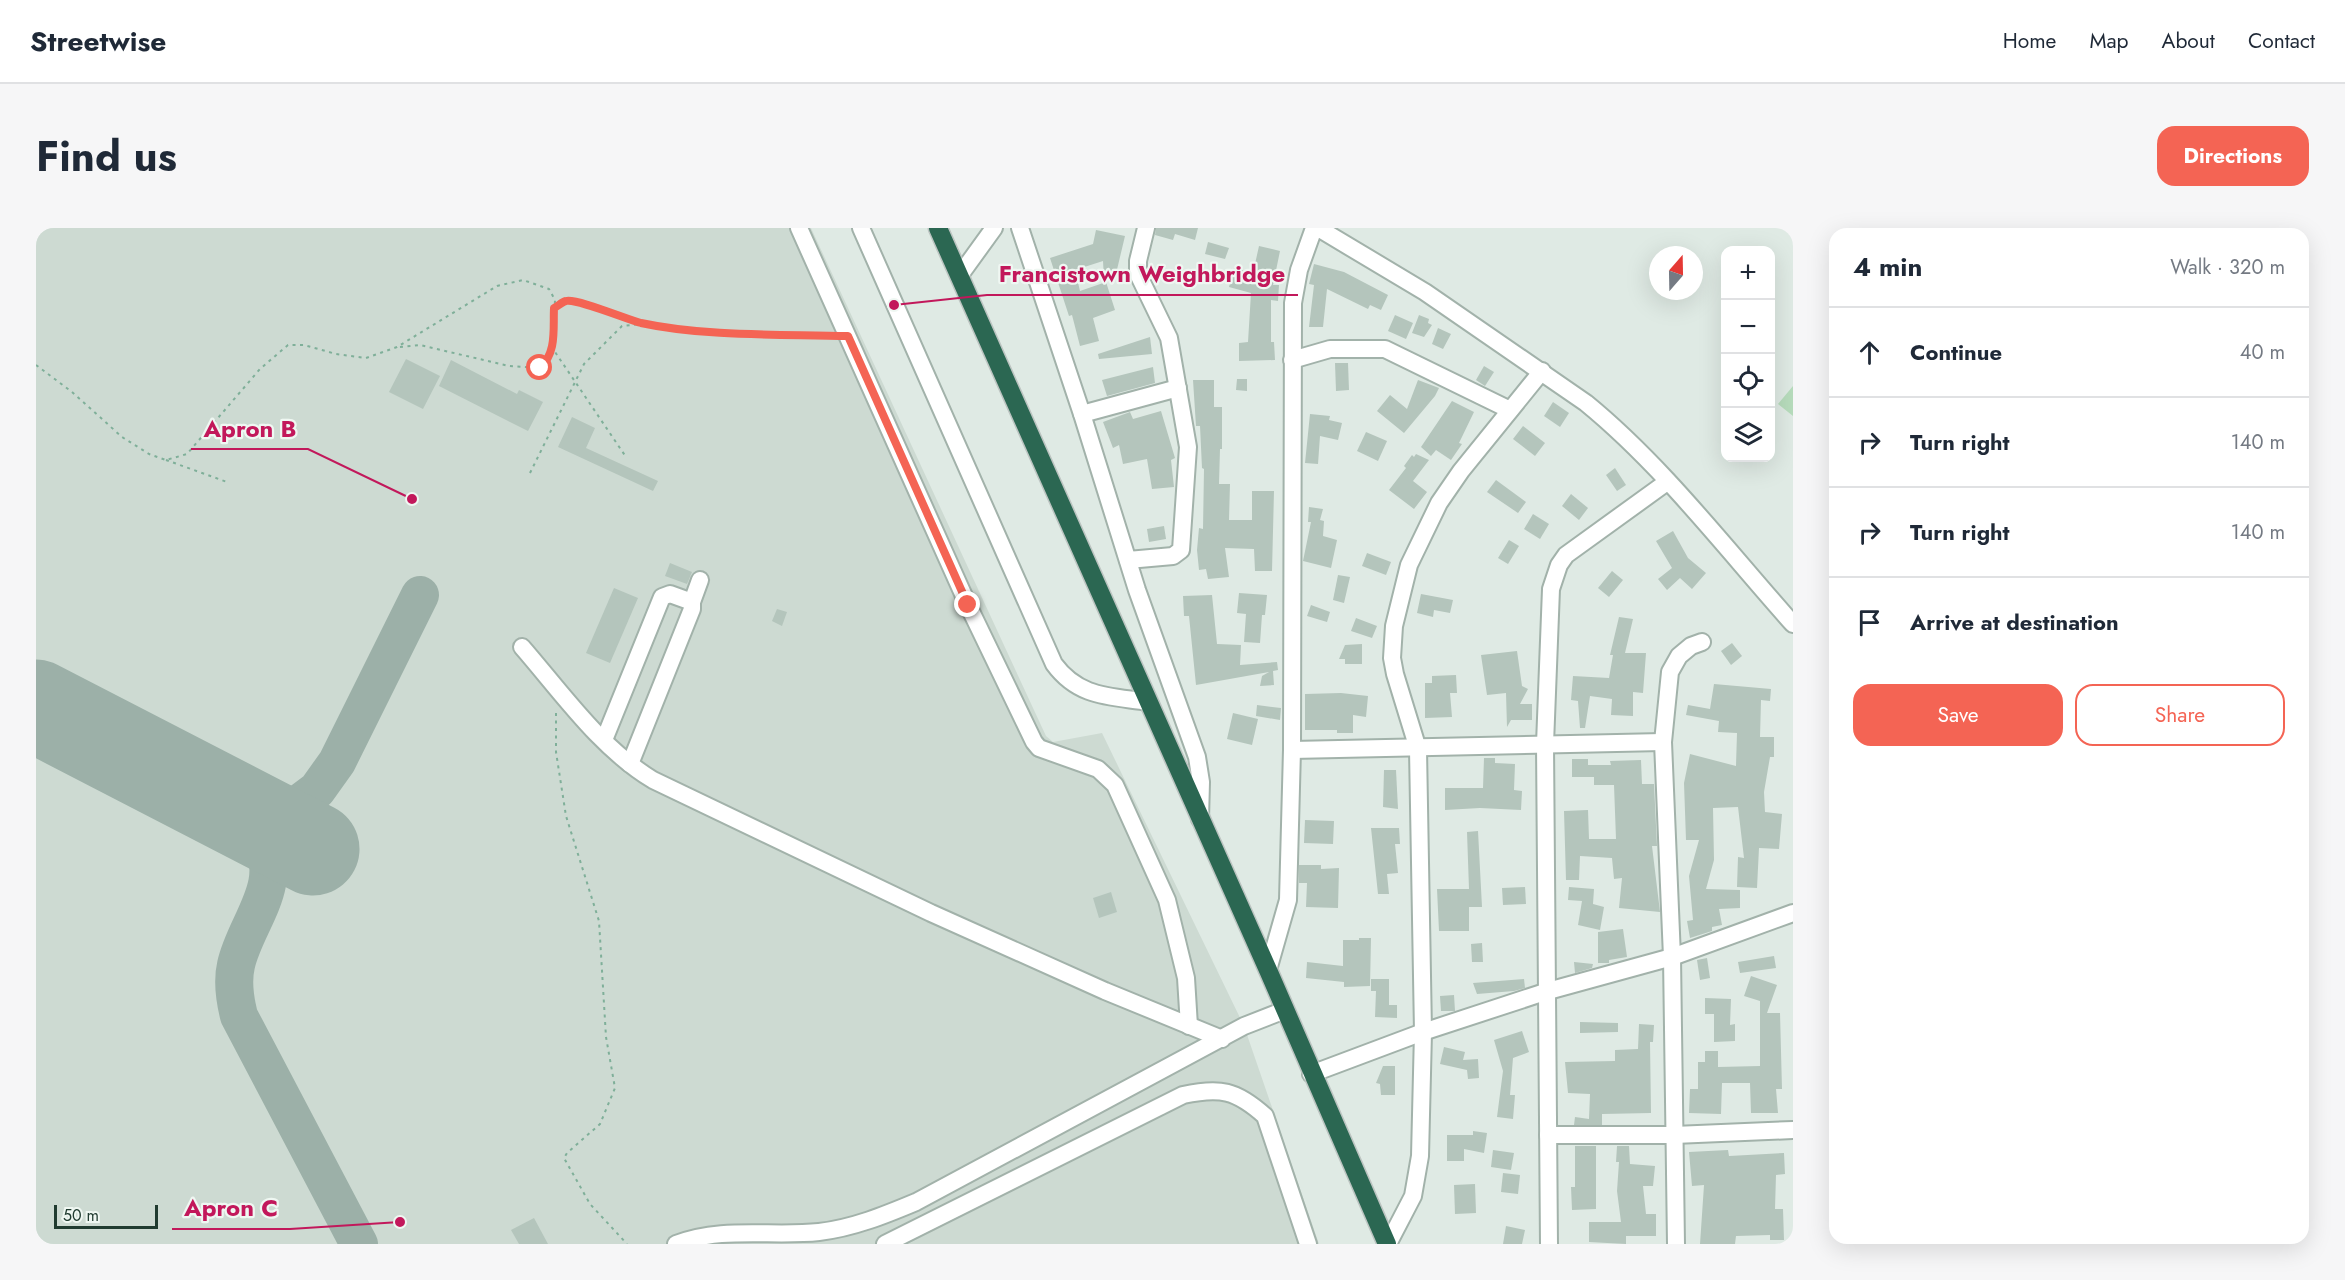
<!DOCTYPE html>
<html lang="en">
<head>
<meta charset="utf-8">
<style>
	:root { --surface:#fff; --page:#f6f6f7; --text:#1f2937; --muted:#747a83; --line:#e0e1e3; --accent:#f46454 }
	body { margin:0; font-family:Jost,sans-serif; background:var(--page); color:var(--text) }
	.controls { position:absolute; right:18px; top:18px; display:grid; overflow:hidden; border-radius:12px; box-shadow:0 6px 24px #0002 }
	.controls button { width:54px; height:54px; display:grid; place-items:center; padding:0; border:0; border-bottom:2px solid var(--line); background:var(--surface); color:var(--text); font:30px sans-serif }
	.compass { position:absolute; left:1613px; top:18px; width:54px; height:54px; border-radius:50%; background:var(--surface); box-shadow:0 6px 24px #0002; rotate:20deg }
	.scale { position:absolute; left:18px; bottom:15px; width:104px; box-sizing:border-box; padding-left:6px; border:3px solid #203b30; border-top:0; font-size:16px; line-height:21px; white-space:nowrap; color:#203b30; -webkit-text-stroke:4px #eff7f2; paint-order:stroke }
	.stop { position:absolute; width:18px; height:18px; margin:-14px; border:4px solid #f46454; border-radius:50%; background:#fff }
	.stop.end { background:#f46454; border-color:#fff; box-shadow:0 2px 6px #0008 }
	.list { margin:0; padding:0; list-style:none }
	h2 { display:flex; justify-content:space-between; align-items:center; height:78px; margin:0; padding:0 24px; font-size:26px }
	h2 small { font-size:20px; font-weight:400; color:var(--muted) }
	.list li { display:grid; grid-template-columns:39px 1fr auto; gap:18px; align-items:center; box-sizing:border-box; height:90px; padding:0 24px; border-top:2px solid var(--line) }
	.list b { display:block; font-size:22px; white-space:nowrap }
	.list em { font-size:20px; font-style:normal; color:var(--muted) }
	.actions { display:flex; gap:12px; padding:18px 24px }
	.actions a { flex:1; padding:14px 0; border:2px solid var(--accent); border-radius:18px; text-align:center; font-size:21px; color:var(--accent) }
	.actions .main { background:var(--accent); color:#fff }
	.icon { flex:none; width:33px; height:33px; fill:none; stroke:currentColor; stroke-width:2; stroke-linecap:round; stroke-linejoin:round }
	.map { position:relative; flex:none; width:1757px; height:1016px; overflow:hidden; border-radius:18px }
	header { display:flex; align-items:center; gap:36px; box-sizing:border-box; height:84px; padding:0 30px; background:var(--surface); border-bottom:2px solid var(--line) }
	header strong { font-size:28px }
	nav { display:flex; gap:33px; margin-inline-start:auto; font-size:21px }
	.intro { display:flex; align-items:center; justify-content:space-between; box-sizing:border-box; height:144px; padding:0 36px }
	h1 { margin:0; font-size:42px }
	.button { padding:15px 27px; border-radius:18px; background:var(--accent); color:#fff; font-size:21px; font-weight:700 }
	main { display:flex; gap:36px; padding:0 36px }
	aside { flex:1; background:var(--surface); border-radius:18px; box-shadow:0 6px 24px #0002 }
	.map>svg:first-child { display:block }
	.built { fill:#cddad2 }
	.green { fill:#b7dcbc }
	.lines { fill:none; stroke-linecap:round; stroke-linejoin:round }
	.taxiway { stroke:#9cb0a8; stroke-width:38 }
	.runway { stroke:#9cb0a8; stroke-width:93 }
	.building { fill:#b4c5bc }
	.minor-casing { stroke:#a2b2aa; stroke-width:20 }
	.highway-casing { stroke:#bcc4c1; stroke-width:21 }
	.path { stroke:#7faf99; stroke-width:2; stroke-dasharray:3 4.5; stroke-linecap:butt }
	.minor { stroke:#fff; stroke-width:16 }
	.highway { stroke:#2b6752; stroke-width:18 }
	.route { stroke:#f46454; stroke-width:8 }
	.leader { fill:none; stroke:#c2185b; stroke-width:2 }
	.callout-dot { fill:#c2185b; stroke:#eff7f2; stroke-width:2 }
	.callout-label { font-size:24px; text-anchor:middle; font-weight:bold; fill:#c2185b; stroke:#eff7f2; stroke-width:4.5; stroke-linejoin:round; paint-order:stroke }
</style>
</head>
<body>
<header>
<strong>Streetwise</strong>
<nav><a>Home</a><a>Map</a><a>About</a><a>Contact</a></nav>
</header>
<div class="intro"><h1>Find us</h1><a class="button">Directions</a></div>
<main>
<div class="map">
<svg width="1757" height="1016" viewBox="0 0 1757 1016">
	<rect width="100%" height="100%" fill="#dfeae4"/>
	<polygon class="built" points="0,0 775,0 1010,508 1017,514 1066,505 1208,798 1283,1016 0,1016"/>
	<polygon class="green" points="1757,158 1757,188 1742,176"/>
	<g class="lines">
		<g class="taxiway">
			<path d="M 186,574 C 199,585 214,596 223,610 C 251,655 209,695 200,737 C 196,754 199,772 203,788 L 323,1016"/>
			<polyline points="186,574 239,580 254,578 265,574 281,562 301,534 384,367"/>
		</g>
		<polyline class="runway" points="0,478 277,621"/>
	</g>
	<g class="building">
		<polygon points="1120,0 1162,0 1159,12 1139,6 1137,12 1119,7"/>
		<polygon points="1060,2 1089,8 1079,50 1068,51 1067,33 1039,42 1044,63 1070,54 1079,82 1057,90 1063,113 1044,118 1036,87 1033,88 1014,30 1057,16"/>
		<polygon points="1172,14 1193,20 1189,31 1169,26"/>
		<polygon points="1223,18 1244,23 1237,57 1243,57 1242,73 1235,72 1235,114 1238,114 1239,132 1203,133 1203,115 1212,114 1215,65 1193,59 1198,40 1217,45"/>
		<polygon points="1278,36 1308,44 1352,67 1345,82 1334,77 1332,81 1291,61 1287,99 1273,99 1278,57 1273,56"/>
		<polygon points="1359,87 1377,95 1370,111 1352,103"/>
		<polygon points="1383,87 1393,91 1392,95 1396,97 1388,109 1376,105"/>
		<polygon points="1402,100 1415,106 1407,121 1396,116"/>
		<polygon points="1114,109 1116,126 1063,131 1062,126"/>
		<polygon points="370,131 404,148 387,181 353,164"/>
		<polygon points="415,132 481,166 483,162 507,174 492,203 403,158"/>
		<polygon points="1299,135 1312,135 1313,162 1300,163"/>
		<polygon points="1448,138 1458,144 1449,158 1440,152"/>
		<polygon points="1117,139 1119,155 1071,168 1066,152"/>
		<polygon points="1201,151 1211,151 1211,163 1200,162"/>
		<polygon points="1157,152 1178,152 1178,179 1186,179 1186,221 1184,221 1183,256 1194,256 1193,292 1216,292 1216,263 1238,263 1236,343 1219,343 1218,321 1189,320 1193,349 1172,351 1170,341 1163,342 1161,322 1163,300 1167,301 1168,241 1166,240 1164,198 1160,198"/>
		<polygon points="1382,152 1403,160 1399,168 1368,205 1341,183 1354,167 1371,181"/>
		<polygon points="1416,173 1438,184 1423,215 1426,216 1415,232 1400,222 1395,228 1385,219"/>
		<polygon points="1517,174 1533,185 1524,199 1508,188"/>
		<polygon points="1125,183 1139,230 1135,232 1138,259 1116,261 1111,231 1087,236 1083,217 1077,220 1067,194 1094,184 1097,191"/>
		<polygon points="1274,186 1294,188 1293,192 1306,195 1302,212 1284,208 1282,236 1269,235"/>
		<polygon points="536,189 559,200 550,220 622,253 617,263 522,219"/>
		<polygon points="1487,198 1509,215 1499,228 1477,211"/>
		<polygon points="1330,204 1351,213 1342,233 1321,223"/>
		<polygon points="1380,226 1393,232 1377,253 1391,264 1378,281 1353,262 1370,240 1368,238 1376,227 1378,229"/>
		<polygon points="1579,240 1590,257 1581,263 1570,247"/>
		<polygon points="1460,252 1490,274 1482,285 1451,264"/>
		<polygon points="1535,266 1552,280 1543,292 1526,278"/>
		<polygon points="1273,279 1287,281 1284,292 1288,293 1287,308 1301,312 1295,340 1267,333 1275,294 1272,294"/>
		<polygon points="1497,286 1513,296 1504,311 1488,301"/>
		<polygon points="1128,298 1130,311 1113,314 1111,301"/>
		<polygon points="1637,303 1652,330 1670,345 1656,361 1644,350 1631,362 1622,351 1636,340 1620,313"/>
		<polygon points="1473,312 1483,318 1472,336 1462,330"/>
		<polygon points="1331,325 1355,334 1350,347 1326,338"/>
		<polygon points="634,335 656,344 651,356 629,348"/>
		<polygon points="1576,343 1587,352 1573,369 1562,360"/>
		<polygon points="1302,347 1314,349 1308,375 1297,372"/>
		<polygon points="578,360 602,370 574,435 550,425"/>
		<polygon points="1203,365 1231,367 1229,387 1226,387 1224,415 1208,414 1210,386 1201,385"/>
		<polygon points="1385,366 1417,372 1414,385 1398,382 1397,389 1381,385"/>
		<polygon points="1176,367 1181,416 1205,417 1204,437 1241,434 1242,442 1237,443 1238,457 1224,458 1226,448 1233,444 1160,457 1153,388 1148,388 1147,368"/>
		<polygon points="1275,377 1294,384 1291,394 1271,388"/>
		<polygon points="741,381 751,384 746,398 736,393"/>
		<polygon points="1583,389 1597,391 1589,425 1610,425 1607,465 1597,464 1597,488 1575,487 1576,471 1554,468 1549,500 1544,500 1542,473 1535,472 1537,448 1573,450 1577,427 1574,427"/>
		<polygon points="1320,390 1341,398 1336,410 1315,403"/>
		<polygon points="1696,415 1706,428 1695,437 1685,423"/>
		<polygon points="1326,416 1326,436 1309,436 1309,431 1303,431 1309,417"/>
		<polygon points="1481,423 1486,458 1492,461 1484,476 1496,476 1496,492 1475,492 1471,499 1470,465 1451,467 1445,427"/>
		<polygon points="1420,447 1421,465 1414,465 1416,489 1389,490 1389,455 1396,455 1396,448"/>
		<polygon points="1678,456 1735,461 1734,473 1725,472 1724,509 1738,509 1738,529 1734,529 1728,564 1729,584 1746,586 1743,621 1723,620 1721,660 1701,659 1702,629 1708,630 1702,579 1677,580 1678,632 1670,661 1704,662 1704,680 1683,681 1686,697 1676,699 1676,703 1654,710 1651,693 1657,692 1653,648 1663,612 1650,612 1648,555 1654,526 1700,538 1701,505 1682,504 1683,493 1650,487 1652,477 1674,481"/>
		<polygon points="1305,465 1332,468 1330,489 1317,487 1317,505 1301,505 1301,502 1269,502 1269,466"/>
		<polygon points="1221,477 1245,480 1244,492 1220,488"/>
		<polygon points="1197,485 1222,491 1216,517 1191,511"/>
		<polygon points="1448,530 1459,530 1459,535 1479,536 1478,562 1486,563 1485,582 1444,580 1409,582 1409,560 1447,560"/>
		<polygon points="1536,531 1552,531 1552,537 1575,537 1574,533 1605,532 1606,556 1618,556 1621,618 1616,618 1624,684 1583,680 1586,650 1578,651 1576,630 1544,628 1543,652 1530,652 1528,583 1552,582 1553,611 1580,611 1578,557 1558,557 1558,549 1536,549"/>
		<polygon points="1348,542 1360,542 1362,581 1347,579"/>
		<polygon points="1269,592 1298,593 1297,616 1268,615"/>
		<polygon points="1335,600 1363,600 1364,616 1359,616 1362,645 1351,646 1353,666 1342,666"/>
		<polygon points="1442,603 1446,679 1433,679 1433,703 1403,703 1401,661 1433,661 1431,604"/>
		<polygon points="1263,637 1285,637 1285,641 1303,640 1302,680 1270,679 1271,655 1263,655"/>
		<polygon points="1489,659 1490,676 1467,677 1466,660"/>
		<polygon points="1533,659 1558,661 1557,676 1568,679 1564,702 1542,697 1546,673 1532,672"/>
		<polygon points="1075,664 1081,684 1063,690 1057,670"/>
		<polygon points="1587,701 1591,729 1573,732 1573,735 1562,735 1562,704"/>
		<polygon points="1323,710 1335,710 1334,758 1308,759 1308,754 1270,750 1271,734 1307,738 1307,712 1323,712"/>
		<polygon points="1446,715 1447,734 1436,734 1435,716"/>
		<polygon points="1738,728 1740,740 1704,745 1702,734"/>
		<polygon points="1671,730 1674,750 1664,752 1661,732"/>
		<polygon points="1538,734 1557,736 1556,740 1539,745"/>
		<polygon points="1715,748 1741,757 1731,785 1744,785 1746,861 1740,861 1742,885 1715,885 1714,855 1686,855 1685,886 1653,885 1654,861 1662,861 1662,834 1669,834 1669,823 1682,823 1682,839 1724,838 1724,773 1708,768"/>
		<polygon points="1335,751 1353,751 1353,777 1361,777 1361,790 1339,789 1340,763 1335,763"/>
		<polygon points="1488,751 1489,760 1478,763 1441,766 1437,755"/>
		<polygon points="1418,767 1419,783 1405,783 1404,768"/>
		<polygon points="1669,770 1695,771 1694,797 1699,796 1699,813 1678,814 1678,786 1669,786"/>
		<polygon points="1544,794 1582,795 1582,804 1544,805"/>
		<polygon points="1603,796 1618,797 1617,814 1614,814 1615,885 1566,886 1566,897 1538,897 1539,889 1553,891 1554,866 1532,865 1529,834 1579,833 1579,822 1602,821"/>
		<polygon points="1486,803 1493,824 1477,830 1474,867 1479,867 1477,891 1461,889 1467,843 1458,812"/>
		<polygon points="1408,819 1429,824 1427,832 1442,831 1443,850 1432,851 1431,842 1404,836"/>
		<polygon points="1347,838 1359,838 1359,867 1345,867 1344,856 1340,855"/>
		<polygon points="1437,903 1451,905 1448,925 1428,921 1428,933 1411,933 1411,907 1437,907"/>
		<polygon points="1539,918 1560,918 1560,981 1536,982 1535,959 1539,959"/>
		<polygon points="1581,918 1593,918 1594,936 1619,938 1617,958 1607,958 1610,986 1620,986 1620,1008 1590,1008 1590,1016 1553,1014 1553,994 1585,994 1581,963 1583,934 1580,934"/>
		<polygon points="1457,922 1478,925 1475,942 1455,939"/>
		<polygon points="1692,922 1693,928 1748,925 1749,946 1740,947 1739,981 1747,981 1748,1012 1734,1012 1734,1007 1700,1008 1699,1016 1664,1016 1668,957 1656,958 1653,924"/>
		<polygon points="1467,945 1484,947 1482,966 1465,964"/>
		<polygon points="1439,956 1440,985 1419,986 1418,957"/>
		<polygon points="498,990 512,1016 483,1016 475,1002"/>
		<polygon points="1470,998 1489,1002 1486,1016 1467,1016"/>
	</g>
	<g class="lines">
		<g class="minor-casing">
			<g id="minor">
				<polyline points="763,0 932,377 998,514 1003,520 1062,541 1079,557 1131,672 1150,750 1153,798"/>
				<path d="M 825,0 L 1018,436 C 1043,470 1074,468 1112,474"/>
				<polyline points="984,0 1046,186 1101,362 1161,529 1165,554 1164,591"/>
				<path d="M 1282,0 L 1389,64 L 1550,175 C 1627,238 1690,321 1757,396"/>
				<polyline points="924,47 958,0"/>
				<polyline points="1256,132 1294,121 1349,121 1474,182"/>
				<polyline points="1046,186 1142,160"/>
				<polyline points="1092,332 1137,328 1145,322 1152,219 1133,110 1102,46 1102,33 1110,0"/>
				<polyline points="656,374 664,352"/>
				<path d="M 486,419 C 526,465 564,520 617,552 L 895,685 L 1069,763 L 1186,811"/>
				<polyline points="568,512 626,369 634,366 656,374 656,381 594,536"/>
				<polyline points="1256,522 1627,514"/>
				<polyline points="1232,742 1252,672 1256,522 1257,75 1263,42 1278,0"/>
				<polyline points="1275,846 1387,804 1512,763 1636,729 1757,685"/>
				<polyline points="1512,907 1638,907 1757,902"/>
				<path d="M 640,1016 C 686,998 735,1009 783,1004 C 817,1000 849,987 880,974 L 1208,798 L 1249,782"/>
				<path d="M 849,1016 L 1147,867 C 1184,859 1200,862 1229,888 L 1272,1016"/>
				<polyline points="1352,1016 1377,968 1384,928 1387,804 1382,521 1359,446 1356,430 1358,398 1373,337 1403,275 1425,243 1506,143"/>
				<polyline points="1513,1016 1509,516 1515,361 1523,337 1530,327 1631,254"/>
				<polyline points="1640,1016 1636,729 1627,514 1634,444 1643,428 1655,418 1666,414"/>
			</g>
		</g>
		<g class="highway-casing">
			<polyline id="highway" points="902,0 1232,742 1351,1016"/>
		</g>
		<g class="path">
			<path d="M 519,80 C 522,77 526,74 530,73 C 542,70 589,91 605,95 C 666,108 732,105 794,108"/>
			<polyline points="364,119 384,117 473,138 504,140 511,133 517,121"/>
			<polyline points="0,137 36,164 86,209 113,226 130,232 151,226 224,141 252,117 268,117 300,126 330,130 361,119 461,58 487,52 513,61 519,72 517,121 590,229"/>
			<polyline points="130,232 191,254"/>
			<polyline points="494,245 548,136 586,98 604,96"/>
			<polyline points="520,485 520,524 530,588 563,693 570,809 579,860 564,896 531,925 528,930 554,976 591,1016"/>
		</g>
		<use href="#minor" class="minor"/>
		<use href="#highway" class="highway"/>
	</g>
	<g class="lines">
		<path class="route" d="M 504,140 C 521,124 517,102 518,80 C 522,78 526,74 530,73 C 540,70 590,91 605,95 C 670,109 746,106 812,108 L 932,377"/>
	</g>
	<path class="leader" d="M858 77L951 67H1262M376 271L272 221H155M364 994L254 1001H136"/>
	<g class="callout-dot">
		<circle cx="858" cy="77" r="6"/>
		<circle cx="376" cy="271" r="6"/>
		<circle cx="364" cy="994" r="6"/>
	</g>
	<g class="callout-label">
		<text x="1106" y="54">Francistown Weighbridge</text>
		<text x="214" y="209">Apron B</text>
		<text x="195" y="988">Apron C</text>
	</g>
</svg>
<div class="controls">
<button>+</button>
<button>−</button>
<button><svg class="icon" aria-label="locate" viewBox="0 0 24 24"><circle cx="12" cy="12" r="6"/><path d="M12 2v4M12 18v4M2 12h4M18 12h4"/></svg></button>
<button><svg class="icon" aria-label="layers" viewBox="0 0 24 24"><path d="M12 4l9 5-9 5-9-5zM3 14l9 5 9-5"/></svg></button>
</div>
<svg class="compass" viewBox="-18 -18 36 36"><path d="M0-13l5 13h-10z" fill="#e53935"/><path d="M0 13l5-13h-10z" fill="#747a83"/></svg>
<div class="scale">50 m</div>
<div class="stop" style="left:504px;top:140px"></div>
<div class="stop end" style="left:932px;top:377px"></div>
</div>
<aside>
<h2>4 min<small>Walk · 320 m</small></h2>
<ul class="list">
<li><svg class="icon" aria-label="ahead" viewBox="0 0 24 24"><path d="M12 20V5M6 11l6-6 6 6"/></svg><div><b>Continue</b></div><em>40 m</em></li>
<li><svg class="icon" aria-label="right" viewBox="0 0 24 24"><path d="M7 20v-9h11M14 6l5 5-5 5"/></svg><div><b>Turn right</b></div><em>140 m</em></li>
<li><svg class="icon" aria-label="right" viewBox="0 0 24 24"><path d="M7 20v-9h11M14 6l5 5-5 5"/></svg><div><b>Turn right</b></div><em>140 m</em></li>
<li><svg class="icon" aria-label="arrive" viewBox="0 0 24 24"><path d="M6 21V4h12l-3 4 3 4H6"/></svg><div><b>Arrive at destination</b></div></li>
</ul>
<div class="actions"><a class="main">Save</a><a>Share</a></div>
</aside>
</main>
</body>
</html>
